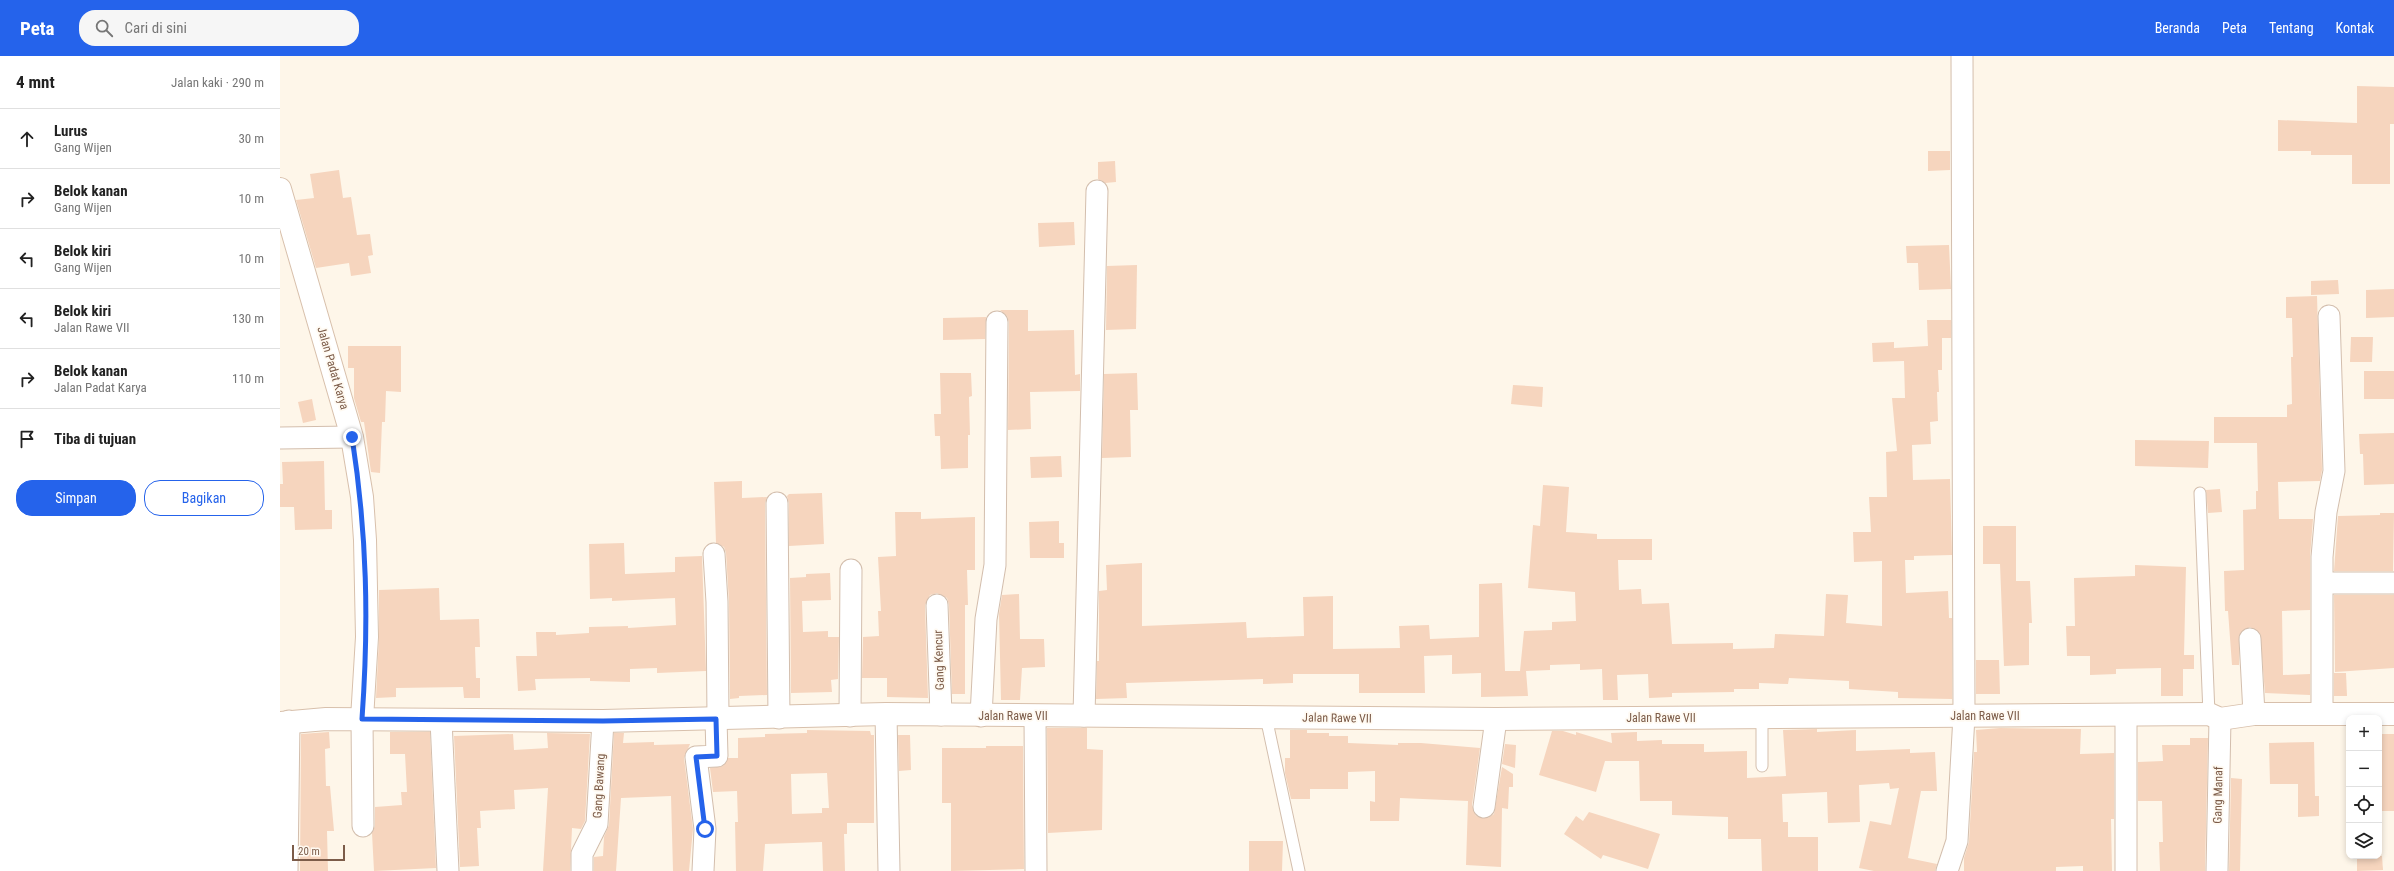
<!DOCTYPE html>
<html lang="id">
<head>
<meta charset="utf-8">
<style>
	:root { --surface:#fff; --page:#f6f6f6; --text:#222; --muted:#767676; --line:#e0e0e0; --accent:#2563eb }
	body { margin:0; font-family:"Roboto Condensed",sans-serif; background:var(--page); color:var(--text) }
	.controls { position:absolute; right:12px; bottom:12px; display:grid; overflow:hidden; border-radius:8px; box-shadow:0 2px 6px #0003 }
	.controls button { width:36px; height:36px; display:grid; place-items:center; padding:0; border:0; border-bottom:1px solid var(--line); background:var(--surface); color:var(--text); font:20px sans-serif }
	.scale { position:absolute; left:12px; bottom:10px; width:53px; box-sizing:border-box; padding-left:4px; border:2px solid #7c5c49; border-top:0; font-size:11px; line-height:14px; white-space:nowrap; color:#7c5c49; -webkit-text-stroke:3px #fffaf2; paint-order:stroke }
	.stop { position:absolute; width:12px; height:12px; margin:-9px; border:3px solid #2563eb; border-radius:50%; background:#fff }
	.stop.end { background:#2563eb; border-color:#fff; box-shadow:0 1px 4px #0008 }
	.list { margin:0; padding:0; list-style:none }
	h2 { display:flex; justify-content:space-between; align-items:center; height:52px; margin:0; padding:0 16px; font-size:17px }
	h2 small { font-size:13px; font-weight:400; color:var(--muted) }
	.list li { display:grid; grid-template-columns:26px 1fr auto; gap:12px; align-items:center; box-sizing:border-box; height:60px; padding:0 16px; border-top:1px solid var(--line) }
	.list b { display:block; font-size:15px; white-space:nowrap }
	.list p { margin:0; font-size:13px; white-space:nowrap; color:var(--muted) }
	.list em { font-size:13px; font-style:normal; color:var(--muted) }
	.actions { display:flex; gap:8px; padding:12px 16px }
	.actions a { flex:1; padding:9px 0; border:1px solid var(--accent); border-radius:16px; text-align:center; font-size:14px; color:var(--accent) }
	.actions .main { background:var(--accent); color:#fff }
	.icon { flex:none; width:22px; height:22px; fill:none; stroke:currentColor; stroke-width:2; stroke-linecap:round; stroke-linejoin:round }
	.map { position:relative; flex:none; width:2114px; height:815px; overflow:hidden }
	header { display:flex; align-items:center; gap:24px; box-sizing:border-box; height:56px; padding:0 20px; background:var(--accent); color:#fff }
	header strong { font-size:19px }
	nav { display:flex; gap:22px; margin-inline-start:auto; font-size:14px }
	.search { width:280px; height:36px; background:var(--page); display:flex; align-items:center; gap:10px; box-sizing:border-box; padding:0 14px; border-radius:16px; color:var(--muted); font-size:15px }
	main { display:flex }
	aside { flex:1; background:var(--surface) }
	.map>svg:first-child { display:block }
	.building { fill:#f6d5be; fill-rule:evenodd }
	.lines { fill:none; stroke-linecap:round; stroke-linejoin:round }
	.lane-casing { stroke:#d3bead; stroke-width:13 }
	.street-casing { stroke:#d3bead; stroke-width:23 }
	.secondary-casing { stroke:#d8c0ac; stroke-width:24 }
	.lane { stroke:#fff; stroke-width:11 }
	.street { stroke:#fff; stroke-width:21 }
	.secondary { stroke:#fff; stroke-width:22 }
	.route { stroke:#2563eb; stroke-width:5 }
	.labels { text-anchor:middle; stroke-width:3.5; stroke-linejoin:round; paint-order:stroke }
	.street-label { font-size:12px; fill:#7c5c49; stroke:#fffaf2 }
</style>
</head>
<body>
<header>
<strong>Peta</strong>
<div class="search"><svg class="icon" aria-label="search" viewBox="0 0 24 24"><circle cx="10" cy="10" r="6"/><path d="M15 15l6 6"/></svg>Cari di sini</div>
<nav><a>Beranda</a><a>Peta</a><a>Tentang</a><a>Kontak</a></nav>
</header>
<main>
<aside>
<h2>4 mnt<small>Jalan kaki · 290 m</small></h2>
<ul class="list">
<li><svg class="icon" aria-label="ahead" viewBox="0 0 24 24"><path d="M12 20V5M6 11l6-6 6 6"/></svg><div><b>Lurus</b><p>Gang Wijen</p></div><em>30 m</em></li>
<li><svg class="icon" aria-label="right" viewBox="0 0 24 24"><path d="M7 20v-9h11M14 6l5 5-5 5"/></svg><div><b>Belok kanan</b><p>Gang Wijen</p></div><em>10 m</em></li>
<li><svg class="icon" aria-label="left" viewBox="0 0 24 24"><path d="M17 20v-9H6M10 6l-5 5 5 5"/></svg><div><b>Belok kiri</b><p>Gang Wijen</p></div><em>10 m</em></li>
<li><svg class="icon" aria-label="left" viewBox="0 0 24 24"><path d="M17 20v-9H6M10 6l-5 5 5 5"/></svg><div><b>Belok kiri</b><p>Jalan Rawe VII</p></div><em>130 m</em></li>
<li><svg class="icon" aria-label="right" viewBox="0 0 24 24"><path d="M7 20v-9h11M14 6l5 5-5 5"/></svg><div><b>Belok kanan</b><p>Jalan Padat Karya</p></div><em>110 m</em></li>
<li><svg class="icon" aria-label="arrive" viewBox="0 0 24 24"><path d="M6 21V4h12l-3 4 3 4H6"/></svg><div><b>Tiba di tujuan</b></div></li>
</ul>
<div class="actions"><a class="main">Simpan</a><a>Bagikan</a></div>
</aside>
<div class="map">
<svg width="2114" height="815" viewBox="0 0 2114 815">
	<rect width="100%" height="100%" fill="#fef6e9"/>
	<g class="building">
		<polygon points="2077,30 2114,31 2114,68 2110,68 2110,128 2072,128 2072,99 2031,99 2031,95 1998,95 1998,64 2077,67"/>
		<polygon points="1648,95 1670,95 1670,114 1648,115"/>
		<polygon points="835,105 836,126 825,127 818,123 818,106"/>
		<polygon points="59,114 63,142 71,141 77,179 90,178 93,199 88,200 91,217 71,220 69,207 36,212 16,144 34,142 30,118"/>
		<polygon points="794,166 795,189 759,191 758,167"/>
		<polygon points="1669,189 1671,233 1639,234 1638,207 1627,207 1626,190"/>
		<polygon points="857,209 856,273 826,274 827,210"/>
		<polygon points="2058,224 2059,238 2031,239 2031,225"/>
		<polygon points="2114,233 2114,261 2086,262 2086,234"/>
		<polygon points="2037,240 2042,414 2040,425 1998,426 1999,463 2033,463 2030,501 2030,554 2002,555 2003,619 2030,618 2030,639 1985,637 1980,577 1970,571 1960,577 1959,609 1952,609 1948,555 1945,555 1944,515 1964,514 1963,454 1976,453 1976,435 1978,435 1977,387 1934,387 1934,361 2007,361 2007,349 2012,348 2011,301 2013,301 2012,262 2006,262 2006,241"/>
		<polygon points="720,254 748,254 748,275 794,274 795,319 800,318 800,335 750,336 751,373 728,374 729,266 727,260"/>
		<polygon points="706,261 705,283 663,284 663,262"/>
		<polygon points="1647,264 1671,264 1671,282 1662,282 1662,314 1658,314 1659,336 1657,336 1658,365 1650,366 1651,388 1632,389 1633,424 1670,423 1672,499 1634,500 1634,504 1625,504 1626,537 1668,535 1669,562 1672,562 1672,643 1618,642 1618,636 1569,633 1569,625 1509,622 1508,628 1479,627 1479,633 1454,633 1454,636 1392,637 1392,641 1369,642 1368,618 1337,619 1338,644 1323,644 1322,613 1300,614 1300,608 1270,609 1270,614 1246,615 1248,640 1201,641 1201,617 1172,618 1172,599 1144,600 1145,637 1079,637 1079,618 1013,618 1013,627 983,628 983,623 846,627 847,642 816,643 817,605 819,605 819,535 827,534 826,509 862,507 862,570 966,566 967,582 1024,580 1023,541 1053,540 1053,593 1120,592 1119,570 1149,569 1150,583 1199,581 1199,528 1222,527 1225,615 1240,615 1244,575 1272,574 1272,566 1296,565 1295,536 1248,532 1253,469 1260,470 1263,429 1289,431 1286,476 1317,478 1317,483 1372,483 1372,504 1338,504 1339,534 1361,533 1362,548 1389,547 1392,588 1453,587 1453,593 1494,592 1495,578 1544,580 1546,538 1568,539 1566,567 1602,570 1602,505 1574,506 1573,476 1591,476 1589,441 1607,441 1606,396 1617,395 1612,342 1625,342 1624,305 1593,306 1592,287 1614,286 1614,292 1648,290"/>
		<polygon points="2071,281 2093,281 2092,306 2070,306"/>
		<polygon points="68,290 121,290 121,336 106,335 105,366 102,366 100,417 91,416 84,366 81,366 74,342 74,312 68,312"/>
		<rect x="2084" y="315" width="30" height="28"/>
		<polygon points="660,317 691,317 692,340 689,341 690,379 688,379 688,412 661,413 660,380 655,380 654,358 661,358"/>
		<polygon points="857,317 858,354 850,354 851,401 822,402 824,318"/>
		<polygon points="1233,329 1263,331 1262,351 1231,348"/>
		<polygon points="32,343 36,364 23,367 18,346"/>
		<polygon points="2114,377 2114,428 2084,429 2083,398 2080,398 2079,378"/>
		<polygon points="1855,384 1929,385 1928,412 1855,410"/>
		<polygon points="781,400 782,421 751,422 750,401"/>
		<polygon points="44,405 45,454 52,454 52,473 15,474 14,451 0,451 0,428 3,428 2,406"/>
		<polygon points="462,425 462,442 487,441 485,447 487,639 459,640 459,642 450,643 449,546 446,497 444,491 436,487 434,426"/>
		<polygon points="1940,433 1942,456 1928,457 1926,434"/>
		<polygon points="542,437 544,488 509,490 509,447 507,440 509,438"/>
		<polygon points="615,456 641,456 641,463 695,461 695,514 687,514 688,549 685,549 685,638 672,638 669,549 667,542 657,537 650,539 645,549 648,642 607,641 607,622 582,622 583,581 599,580 598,555 601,555 598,501 616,500"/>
		<polygon points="2100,457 2114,457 2113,515 2054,515 2058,460 2100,459"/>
		<polygon points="779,465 779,487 784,487 784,502 750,502 749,466"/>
		<polygon points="1703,470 1736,470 1736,525 1750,525 1752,567 1749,567 1749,609 1724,610 1720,508 1703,508"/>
		<polygon points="344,487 345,518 395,516 395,501 422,500 426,615 377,617 377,612 350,613 350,626 310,625 310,622 255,623 256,634 238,635 236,600 257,600 256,576 276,576 276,579 309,577 309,571 348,570 348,572 396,569 395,542 332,545 332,542 310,543 309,488"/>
		<polygon points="1855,509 1906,511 1904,599 1914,599 1914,613 1903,613 1903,640 1881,640 1881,612 1836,613 1836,618 1810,619 1810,600 1787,600 1786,570 1795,570 1794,522 1855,520"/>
		<polygon points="550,517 551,544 522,545 523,576 548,575 548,581 559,581 558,623 551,624 552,636 511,637 510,522 526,521 526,518"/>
		<polygon points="159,532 160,564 199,563 200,591 195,591 196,622 200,622 200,642 184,642 183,631 116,632 116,641 96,642 99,582 99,534"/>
		<polygon points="739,538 740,583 764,583 765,611 742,612 740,644 721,644 719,558 722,539"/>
		<polygon points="2054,539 2114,539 2114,612 2055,616"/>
		<polygon points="1696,604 1719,604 1720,638 1696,638"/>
		<polygon points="2054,617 2066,617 2067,640 2054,640"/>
		<polygon points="767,672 807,672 807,693 823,694 822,774 768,777"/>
		<polygon points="1720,672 1801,673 1800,698 1834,697 1834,763 1831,763 1832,815 1803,815 1803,810 1776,811 1776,815 1684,815 1684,802 1689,786 1694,696 1697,696 1696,674"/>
		<polygon points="1537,673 1537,676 1576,674 1576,695 1630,693 1630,697 1655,696 1657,735 1641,735 1628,802 1657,808 1655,815 1594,815 1579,812 1590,765 1611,769 1619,732 1610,733 1609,727 1579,729 1580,766 1548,767 1547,736 1502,738 1503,766 1508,766 1508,781 1538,781 1538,815 1482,815 1481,783 1448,783 1448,761 1392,759 1392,745 1360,745 1359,705 1325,705 1316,736 1259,719 1272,675 1283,675 1296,679 1296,676 1332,687 1331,677 1357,676 1357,685 1382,684 1382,688 1424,688 1424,696 1467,695 1467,722 1506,720 1503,674"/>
		<path d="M 527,674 L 590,675 L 591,679 L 594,679 L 594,767 L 567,767 L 567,778 L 564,778 L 565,815 L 543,815 L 542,786 L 485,788 L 483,815 L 456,815 L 455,766 L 458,766 L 457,735 L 433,736 L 430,712 L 443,710 L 448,702 L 458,702 L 458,682 L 485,681 L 485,678 L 527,677 ZM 547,717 L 549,752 L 542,752 L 542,757 L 512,758 L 511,718 Z"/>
		<polygon points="1010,674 1027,674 1027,677 1049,677 1049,680 1068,680 1068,687 1118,689 1118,687 1141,687 1200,692 1192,749 1196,760 1208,762 1214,758 1222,711 1233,718 1233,731 1229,731 1228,753 1222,752 1221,811 1186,809 1188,745 1120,742 1119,765 1090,765 1090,745 1095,746 1095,715 1068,716 1068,733 1030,733 1030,743 1011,743 1005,717 1005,702 1010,702"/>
		<polygon points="49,676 50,692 45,693 46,730 50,730 54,775 47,775 48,815 20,815 21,678"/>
		<polygon points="110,676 150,676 156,812 94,815 92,777 95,770 95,751 122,749 121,736 127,736 125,698 110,698"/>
		<polygon points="267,677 310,678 305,765 301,773 292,772 290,815 263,815 268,732 234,734 235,753 200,755 201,772 197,772 199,810 180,811 174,680 233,678 234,694 268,692"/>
		<polygon points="334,677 344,677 343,687 374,686 374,689 410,688 404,702 413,773 409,815 393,815 391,740 341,742 336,815 314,815 314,801 323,800 324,781 329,769"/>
		<rect x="2099" y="678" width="15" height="77"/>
		<polygon points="618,679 630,679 631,714 619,715"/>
		<polygon points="1910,682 1928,682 1925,815 1880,815 1879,786 1883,786 1882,745 1858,745 1858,706 1883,705 1882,689 1910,689"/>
		<polygon points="2034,686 2035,740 2039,740 2039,760 2018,761 2018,728 1990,728 1989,687"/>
		<polygon points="1225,688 1236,689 1235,712 1222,708"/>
		<polygon points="706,690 743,690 744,813 671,815 671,747 662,747 662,692 706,692"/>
		<polygon points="1951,722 1962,723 1960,815 1949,815"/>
		<polygon points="1309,756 1380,778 1368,813 1323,799 1321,803 1284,778 1296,760 1303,765"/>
		<polygon points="969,785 1003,785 1002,815 969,815"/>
		<polygon points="2077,800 2102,800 2103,814 2077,815"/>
	</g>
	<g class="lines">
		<g class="lane-casing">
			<g id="lane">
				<polyline points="1920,437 1929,658"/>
				<polyline points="986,661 1019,815"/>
				<polyline points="1482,661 1482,710"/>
			</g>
		</g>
		<g class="street-casing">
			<g id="street">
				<polyline points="0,382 72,381"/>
				<polyline points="497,447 499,662"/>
				<polyline points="434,498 437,546 438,663"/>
				<polyline points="2043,527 2114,527"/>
				<polyline points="657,549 661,659"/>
				<polyline points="1970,583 1974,658"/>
				<polyline points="2042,657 2042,501 2046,456 2054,415 2049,260"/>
				<polyline points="606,658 609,815"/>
				<polyline points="1846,659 1846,815"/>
				<polyline points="570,660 571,514"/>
				<polyline points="701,660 706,563 715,509 717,266"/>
				<polyline points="755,660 756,815"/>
				<polyline points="804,660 817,135"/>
				<polyline points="82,663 83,770"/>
				<polyline points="161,664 168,815"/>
				<polyline points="1204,751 1216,663"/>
				<polyline points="7,815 9,665"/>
				<polyline points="302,815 302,798 317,768 323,665"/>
				<polyline points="423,815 425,773 416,701 437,700 436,663"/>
				<polyline points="1667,815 1677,785 1684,660 1682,0"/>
				<polyline points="1937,815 1940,663"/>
			</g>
		</g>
		<g class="secondary-casing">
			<g id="secondary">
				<polyline points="0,133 72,381 82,441 85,484 87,581 82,663"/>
				<polyline points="0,667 46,663 323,665 606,658 1216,663 1929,658 1940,663 1974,658 2114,658"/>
			</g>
		</g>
		<use href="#lane" class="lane"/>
		<use href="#street" class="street"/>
		<use href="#secondary" class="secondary"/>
	</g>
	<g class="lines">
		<path class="route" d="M 72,381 C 87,478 89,565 82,663 L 323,665 L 436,663 L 437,700 L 416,701 L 425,773"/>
	</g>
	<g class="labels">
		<g class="street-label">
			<text transform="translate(53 312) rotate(74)" y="4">Jalan Padat Karya</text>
			<text transform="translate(659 604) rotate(-92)" y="4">Gang Kencur</text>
			<text x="733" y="664">Jalan Rawe VII</text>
			<text x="1705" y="664">Jalan Rawe VII</text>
			<text transform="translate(1057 662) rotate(1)" y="4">Jalan Rawe VII</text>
			<text x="1381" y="666">Jalan Rawe VII</text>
			<text transform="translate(319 730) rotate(-87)" y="4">Gang Bawang</text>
			<text transform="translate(1938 739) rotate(-89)" y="4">Gang Manaf</text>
		</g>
	</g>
</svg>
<div class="controls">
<button>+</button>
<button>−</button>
<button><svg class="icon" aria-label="locate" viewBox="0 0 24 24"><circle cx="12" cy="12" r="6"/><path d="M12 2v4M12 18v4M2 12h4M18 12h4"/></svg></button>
<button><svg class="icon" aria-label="layers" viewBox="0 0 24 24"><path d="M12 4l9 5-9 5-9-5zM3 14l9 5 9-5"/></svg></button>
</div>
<div class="scale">20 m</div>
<div class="stop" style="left:425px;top:773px"></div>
<div class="stop end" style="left:72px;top:381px"></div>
</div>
</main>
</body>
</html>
